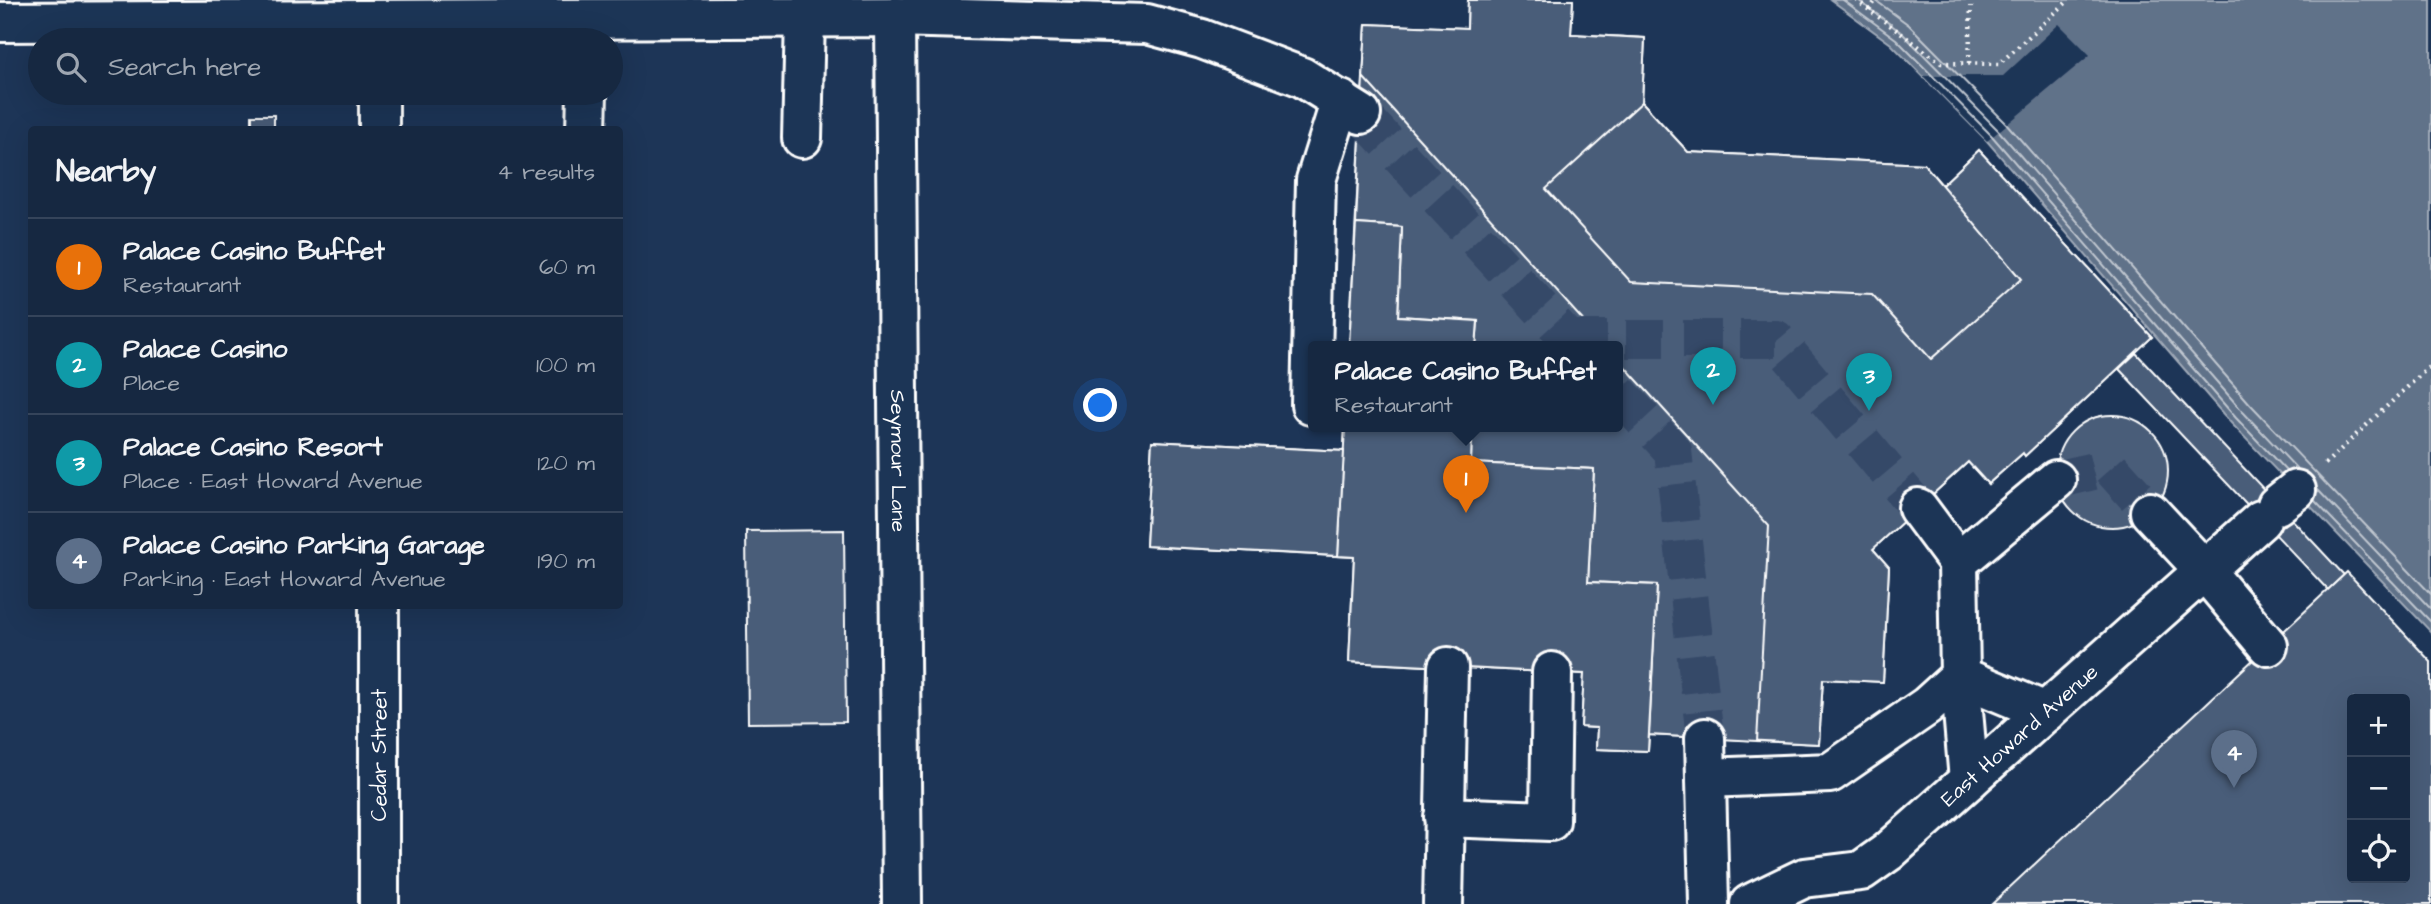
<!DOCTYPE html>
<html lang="en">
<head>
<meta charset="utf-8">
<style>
	:root { --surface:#162841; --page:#23344c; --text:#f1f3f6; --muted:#9ea6b1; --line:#35445a; --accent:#ffd166 }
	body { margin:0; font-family:"Architects Daughter",sans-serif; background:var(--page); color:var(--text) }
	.controls { position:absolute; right:21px; bottom:21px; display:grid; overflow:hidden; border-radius:7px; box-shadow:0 7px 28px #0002 }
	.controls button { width:63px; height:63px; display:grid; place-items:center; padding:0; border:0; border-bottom:2px solid var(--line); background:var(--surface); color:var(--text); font:35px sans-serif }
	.you { position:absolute; left:1101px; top:406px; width:24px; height:24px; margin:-18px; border:5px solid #fff; border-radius:50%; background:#1a73e8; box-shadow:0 0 0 10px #1a73e833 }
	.badge { display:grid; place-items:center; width:46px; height:46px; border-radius:50%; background:var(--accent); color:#fff; font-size:23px; font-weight:700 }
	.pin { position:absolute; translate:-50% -58px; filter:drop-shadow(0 2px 4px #0008) }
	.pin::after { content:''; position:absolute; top:37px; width:24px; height:21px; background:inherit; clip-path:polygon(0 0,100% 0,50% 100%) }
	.popup { position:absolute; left:1308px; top:341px; width:315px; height:91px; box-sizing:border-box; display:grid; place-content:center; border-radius:7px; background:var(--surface); filter:drop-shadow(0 2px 5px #0005); font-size:23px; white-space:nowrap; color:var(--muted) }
	.popup b { font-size:26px; color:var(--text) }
	.popup::after { content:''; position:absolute; left:50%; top:100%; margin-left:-14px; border:14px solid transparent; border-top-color:var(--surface) }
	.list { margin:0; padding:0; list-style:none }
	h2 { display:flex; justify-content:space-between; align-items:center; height:91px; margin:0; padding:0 28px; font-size:30px }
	h2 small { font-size:23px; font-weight:400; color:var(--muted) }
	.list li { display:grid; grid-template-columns:46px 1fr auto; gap:21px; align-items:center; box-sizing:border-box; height:98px; padding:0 28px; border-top:2px solid var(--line) }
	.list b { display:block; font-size:26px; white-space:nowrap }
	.list p { margin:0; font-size:23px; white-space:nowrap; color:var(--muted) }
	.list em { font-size:23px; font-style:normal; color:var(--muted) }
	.icon { flex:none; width:38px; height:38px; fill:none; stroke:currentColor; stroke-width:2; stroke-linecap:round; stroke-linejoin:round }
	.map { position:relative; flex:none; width:2431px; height:904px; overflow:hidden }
	.search { position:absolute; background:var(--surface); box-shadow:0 7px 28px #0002; left:28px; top:28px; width:595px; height:77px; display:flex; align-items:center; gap:18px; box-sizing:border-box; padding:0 24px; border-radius:38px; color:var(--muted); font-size:26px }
	.panel { position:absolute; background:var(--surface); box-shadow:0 7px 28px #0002; left:28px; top:126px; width:595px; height:483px; border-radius:7px }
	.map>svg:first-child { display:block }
	.water { fill:#617289; stroke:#a0aab8; stroke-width:2 }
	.pier { fill:#1d3557 }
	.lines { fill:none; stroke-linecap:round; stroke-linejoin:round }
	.shore { stroke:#c0c7d0; stroke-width:2 }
	.building { fill:#4a5d79; stroke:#fff; stroke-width:2; fill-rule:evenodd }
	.minor-tunnel { stroke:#344968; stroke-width:38; stroke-dasharray:38 19; stroke-linecap:butt }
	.minor-casing { stroke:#fff; stroke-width:44 }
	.path { stroke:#fff; stroke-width:4.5; stroke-dasharray:2 5; stroke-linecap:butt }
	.minor { stroke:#1d3557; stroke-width:38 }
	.labels { text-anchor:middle; stroke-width:5; stroke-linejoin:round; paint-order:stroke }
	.street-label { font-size:21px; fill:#fff; stroke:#1d3557 }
</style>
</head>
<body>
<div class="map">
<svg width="2431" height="904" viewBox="0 0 2431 904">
	<rect width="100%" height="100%" fill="#1d3557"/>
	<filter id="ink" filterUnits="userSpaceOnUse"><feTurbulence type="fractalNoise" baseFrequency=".0143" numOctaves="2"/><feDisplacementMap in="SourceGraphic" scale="14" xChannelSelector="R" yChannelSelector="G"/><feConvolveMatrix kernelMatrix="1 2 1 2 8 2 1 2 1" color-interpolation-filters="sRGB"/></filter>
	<g filter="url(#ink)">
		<polygon class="water" points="1831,0 2431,0 2431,632 2231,423 1987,141 1891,44"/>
		<polygon class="pier" points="2059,24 2090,55 1987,141 1923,76 2003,76"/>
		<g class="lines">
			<g class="shore">
				<polyline points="1843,0 1896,39 1992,136 2236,418 2287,472"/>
				<polyline points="1858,0 1902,33 1998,130 2243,412 2298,470"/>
				<polyline points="1875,0 1909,25 2006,123 2251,405 2431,594"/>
				<polyline points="2317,489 2431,609"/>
				<polyline points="2314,500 2431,622"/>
			</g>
		</g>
		<g class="building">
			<polygon points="1468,0 1573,0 1571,34 1645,38 1642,102 1546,189 1631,282 1872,294 1931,359 2021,279 1942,185 1979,150 2152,337 2025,456 2023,453 1988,484 1968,462 1873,549 1889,567 1883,682 1823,679 1819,744 1757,741 1769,526 1618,359 1618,347 1607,347 1363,77 1366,24 1467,28"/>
			<polygon points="1468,0 1573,0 1571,34 1645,38 1642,102 1688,152 1924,164 1942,185 1979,150 2152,337 2025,456 2023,453 1988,484 1968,462 1873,549 1889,567 1883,682 1823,679 1819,744 1649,735 1648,751 1596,749 1597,728 1581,727 1584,674 1349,662 1354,557 1146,546 1152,441 1344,451 1345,427 1618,427 1618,347 1349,347 1366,24 1467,28"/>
			<polygon points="1363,77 1607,347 1476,347 1478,321 1398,316 1402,227 1356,224"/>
			<polygon points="1642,102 1688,152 1924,164 2021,279 1931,359 1872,294 1631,282 1546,189"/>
			<rect x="252" y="115" width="22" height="15"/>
			<polygon points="1356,224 1402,227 1398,316 1478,321 1476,347 1349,347"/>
			<polygon points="2136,353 2344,575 2328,590 2119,369"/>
			<polygon points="1618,359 1769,526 1757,741 1649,735 1657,585 1588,582 1594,469 1471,463 1472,427 1618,427"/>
			<circle cx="2112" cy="471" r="56"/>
			<polygon points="1345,427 1472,427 1471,463 1594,469 1588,582 1657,585 1648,751 1596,749 1597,728 1581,727 1584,674 1349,662 1354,557 1338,556"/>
			<polygon points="1152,441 1344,451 1338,556 1146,546"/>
			<polygon points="844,530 846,722 748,723 746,531"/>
			<path d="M 2347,572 L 2431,662 L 2431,904 L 1992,904 ZM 2352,699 L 2405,699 L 2405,878 L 2352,878 Z"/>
		</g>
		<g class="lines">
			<g class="minor-tunnel">
				<polyline points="1361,114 1576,347"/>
				<polyline points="1569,339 1776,339 1918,508"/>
				<polyline points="1618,392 1673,451 1705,738"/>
				<polyline points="2056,480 2110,467 2150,512"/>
			</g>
			<g class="minor-casing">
				<g id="minor">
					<path id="s1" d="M 895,17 L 902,904"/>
					<polyline points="0,22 895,17 1147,24 1202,39 1302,77 1361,114"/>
					<polyline points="379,93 379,130"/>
					<polyline points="586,130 587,93"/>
					<polyline points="802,138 805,18"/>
					<polyline points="1311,405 1316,180 1341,100"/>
					<polyline points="2277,505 2296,490"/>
					<polyline points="1918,508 1958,562 1960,676 1969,780"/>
					<polyline points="2150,512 2205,571 2268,646"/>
					<polyline points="1958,562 2056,480"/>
					<polyline points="379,606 379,904"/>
					<polyline points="1960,676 2046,712"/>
					<polyline points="1705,738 1709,904"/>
					<polyline points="1706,778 1830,773 1927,706 1960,676"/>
					<polyline points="1444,817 1550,821 1552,672"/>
					<polyline points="1443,904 1448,667"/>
					<path id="s2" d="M 1750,904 L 1804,878 L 1861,871 L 1888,852 L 2261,520"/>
				</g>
			</g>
			<g class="path">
				<polyline points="1856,0 1941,63 1999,64 2069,0"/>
				<polyline points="1869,10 1876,0"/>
				<polyline points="1969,63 1971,6"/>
				<polyline points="2325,464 2431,365"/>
			</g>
			<use href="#minor" class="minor"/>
		</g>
	</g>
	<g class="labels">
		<g class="street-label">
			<text dy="7" stroke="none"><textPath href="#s1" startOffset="444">Seymour Lane</textPath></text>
			<text dy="7" stroke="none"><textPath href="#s2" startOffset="326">East Howard Avenue</textPath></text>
			<text transform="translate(379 755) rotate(-90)" y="7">Cedar Street</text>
		</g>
	</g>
</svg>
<div class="controls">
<button>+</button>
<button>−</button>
<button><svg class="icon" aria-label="locate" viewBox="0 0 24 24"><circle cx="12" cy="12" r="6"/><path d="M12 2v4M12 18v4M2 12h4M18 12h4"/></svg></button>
</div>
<div class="you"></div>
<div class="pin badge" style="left:1466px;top:513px;background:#e8710a">1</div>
<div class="popup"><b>Palace Casino Buffet</b>Restaurant</div>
<div class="pin badge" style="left:1713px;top:405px;background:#0f9aa8">2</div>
<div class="pin badge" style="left:1869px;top:411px;background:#0f9aa8">3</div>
<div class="pin badge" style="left:2234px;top:788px;background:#5c6f8a">4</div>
<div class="search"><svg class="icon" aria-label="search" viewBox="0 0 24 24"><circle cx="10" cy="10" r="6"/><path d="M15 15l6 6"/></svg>Search here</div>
<section class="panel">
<h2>Nearby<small>4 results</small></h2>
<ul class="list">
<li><span class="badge" style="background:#e8710a">1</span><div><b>Palace Casino Buffet</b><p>Restaurant</p></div><em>60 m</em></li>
<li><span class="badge" style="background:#0f9aa8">2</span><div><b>Palace Casino</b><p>Place</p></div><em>100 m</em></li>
<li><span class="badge" style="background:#0f9aa8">3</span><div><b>Palace Casino Resort</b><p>Place · East Howard Avenue</p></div><em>120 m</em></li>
<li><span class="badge" style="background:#5c6f8a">4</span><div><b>Palace Casino Parking Garage</b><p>Parking · East Howard Avenue</p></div><em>190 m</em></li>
</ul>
</section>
</div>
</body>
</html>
